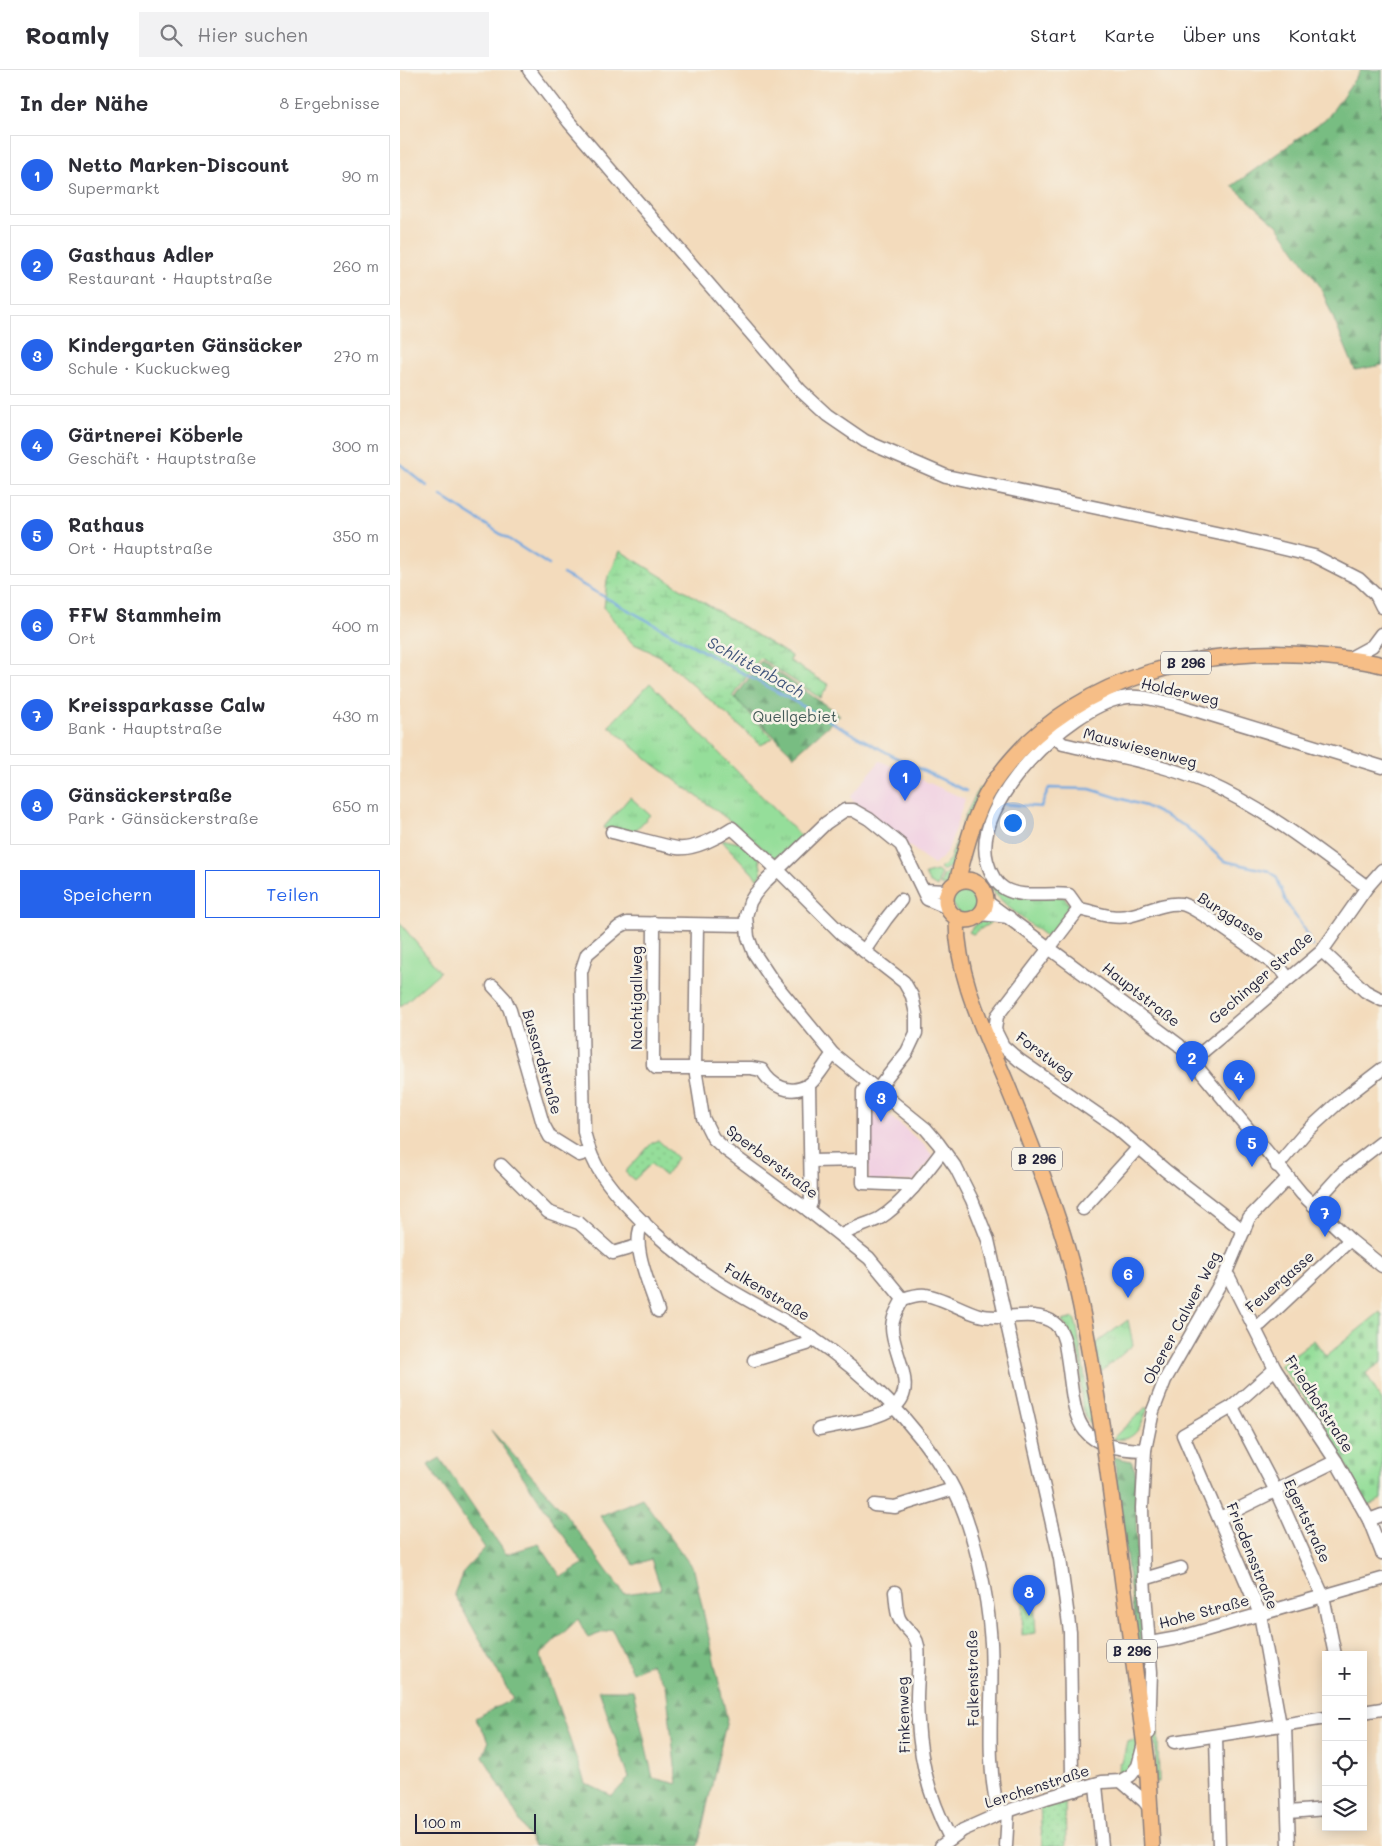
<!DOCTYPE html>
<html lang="de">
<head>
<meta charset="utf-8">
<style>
	:root { --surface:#fff; --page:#f2f2f3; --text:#2b2b33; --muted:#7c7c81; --line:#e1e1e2; --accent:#2563eb }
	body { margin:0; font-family:Mali,sans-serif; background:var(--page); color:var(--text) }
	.controls { position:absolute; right:15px; bottom:15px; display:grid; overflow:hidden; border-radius:0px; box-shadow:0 2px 12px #0003 }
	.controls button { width:45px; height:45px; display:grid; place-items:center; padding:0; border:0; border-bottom:1px solid var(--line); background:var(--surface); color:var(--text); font:25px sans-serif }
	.scale { position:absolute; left:15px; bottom:12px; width:121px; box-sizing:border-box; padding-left:5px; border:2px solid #22223b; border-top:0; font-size:14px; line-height:18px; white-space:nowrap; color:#22223b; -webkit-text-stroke:4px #f7f3e8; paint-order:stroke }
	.you { position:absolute; left:612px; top:752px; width:18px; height:18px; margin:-12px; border:4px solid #fff; border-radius:50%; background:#1a73e8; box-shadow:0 0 0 8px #1a73e833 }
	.badge { display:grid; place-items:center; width:32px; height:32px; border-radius:50%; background:var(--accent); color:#fff; font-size:16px; font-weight:700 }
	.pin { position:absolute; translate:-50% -41px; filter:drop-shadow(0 1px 2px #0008) }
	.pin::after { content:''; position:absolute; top:26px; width:18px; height:15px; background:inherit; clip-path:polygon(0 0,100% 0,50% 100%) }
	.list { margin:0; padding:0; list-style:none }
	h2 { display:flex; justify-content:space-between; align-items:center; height:65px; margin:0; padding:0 20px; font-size:21px }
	h2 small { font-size:16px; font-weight:400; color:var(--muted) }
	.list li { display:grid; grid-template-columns:32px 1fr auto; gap:15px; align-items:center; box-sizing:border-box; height:80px; margin:0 10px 10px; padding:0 10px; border:1px solid var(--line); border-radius:0px }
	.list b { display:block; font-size:19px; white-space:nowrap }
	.list p { margin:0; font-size:16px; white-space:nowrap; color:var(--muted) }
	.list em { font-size:16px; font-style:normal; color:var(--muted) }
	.actions { display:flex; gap:10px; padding:15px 20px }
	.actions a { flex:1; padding:11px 0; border:1px solid var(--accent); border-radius:0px; text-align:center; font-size:18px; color:var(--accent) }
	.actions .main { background:var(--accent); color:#fff }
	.icon { flex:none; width:28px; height:28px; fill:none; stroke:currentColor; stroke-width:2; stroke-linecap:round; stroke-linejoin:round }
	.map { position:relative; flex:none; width:982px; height:1776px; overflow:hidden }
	header { display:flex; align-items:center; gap:30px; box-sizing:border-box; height:70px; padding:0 25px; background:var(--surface); border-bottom:1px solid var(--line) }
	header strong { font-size:24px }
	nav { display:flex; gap:28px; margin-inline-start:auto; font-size:18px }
	.search { width:350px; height:45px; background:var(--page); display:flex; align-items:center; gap:12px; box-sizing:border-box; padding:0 18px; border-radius:0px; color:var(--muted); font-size:19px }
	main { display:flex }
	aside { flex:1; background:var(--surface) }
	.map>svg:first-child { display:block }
	.built { fill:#f1d0e2 }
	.grass { fill:url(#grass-tufts); stroke:#5c806a }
	.forest { fill:url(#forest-firs); stroke:#4d705e; fill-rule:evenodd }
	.wetland { fill:url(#wetland-marsh); stroke:#5c806a }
	.cemetery { fill:url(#cemetery-stones); stroke:#5c806a }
	.park { fill:url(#park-dots); stroke:#5c806a }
	.garden { fill:#95de9a; stroke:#5c806a }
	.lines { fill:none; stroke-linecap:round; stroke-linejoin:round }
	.stream { stroke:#71a7df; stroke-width:2.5 }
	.minor-casing { stroke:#8a7e7c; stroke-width:15 }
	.major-casing { stroke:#8a7e7c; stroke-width:18 }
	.minor { stroke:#fff; stroke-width:12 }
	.major { stroke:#f6be87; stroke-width:15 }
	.major-bridge-casing { stroke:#8a7e7c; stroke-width:18; stroke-linecap:butt }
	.major-bridge { stroke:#f6be87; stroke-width:15 }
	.labels { text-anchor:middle; stroke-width:5; stroke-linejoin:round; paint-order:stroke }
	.shield { fill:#f7f3e8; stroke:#62616f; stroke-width:1 }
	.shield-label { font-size:14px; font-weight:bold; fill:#22223b }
	.street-label { font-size:15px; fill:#22223b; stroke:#f7f3e8 }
	.park-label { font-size:15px; fill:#445a58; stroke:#f7f3e8 }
	.water-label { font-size:16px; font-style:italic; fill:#42577d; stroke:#f7f3e8 }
</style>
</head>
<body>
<header>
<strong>Roamly</strong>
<div class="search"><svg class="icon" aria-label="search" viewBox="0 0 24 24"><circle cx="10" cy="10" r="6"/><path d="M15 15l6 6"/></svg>Hier suchen</div>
<nav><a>Start</a><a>Karte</a><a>Über uns</a><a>Kontakt</a></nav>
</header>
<main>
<aside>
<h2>In der Nähe<small>8 Ergebnisse</small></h2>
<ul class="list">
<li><span class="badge">1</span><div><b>Netto Marken-Discount</b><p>Supermarkt</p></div><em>90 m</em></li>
<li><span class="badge">2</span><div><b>Gasthaus Adler</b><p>Restaurant · Hauptstraße</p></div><em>260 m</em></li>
<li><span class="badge">3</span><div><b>Kindergarten Gänsäcker</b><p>Schule · Kuckuckweg</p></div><em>270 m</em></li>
<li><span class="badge">4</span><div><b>Gärtnerei Köberle</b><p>Geschäft · Hauptstraße</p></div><em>300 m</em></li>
<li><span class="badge">5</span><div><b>Rathaus</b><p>Ort · Hauptstraße</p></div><em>350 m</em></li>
<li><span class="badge">6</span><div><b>FFW Stammheim</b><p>Ort</p></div><em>400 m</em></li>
<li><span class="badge">7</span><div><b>Kreissparkasse Calw</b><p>Bank · Hauptstraße</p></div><em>430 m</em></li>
<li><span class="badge">8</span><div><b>Gänsäckerstraße</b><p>Park · Gänsäckerstraße</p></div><em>650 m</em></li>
</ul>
<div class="actions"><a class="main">Speichern</a><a>Teilen</a></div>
</aside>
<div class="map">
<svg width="982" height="1776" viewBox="0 0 982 1776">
	<defs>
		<pattern id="grass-tufts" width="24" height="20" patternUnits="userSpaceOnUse" patternTransform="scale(1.25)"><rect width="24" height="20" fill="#95de9a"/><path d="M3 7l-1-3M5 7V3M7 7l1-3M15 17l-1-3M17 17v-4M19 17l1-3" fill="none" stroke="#80be86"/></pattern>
		<pattern id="forest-firs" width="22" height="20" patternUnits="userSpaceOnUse" patternTransform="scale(1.25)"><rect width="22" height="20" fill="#78bd82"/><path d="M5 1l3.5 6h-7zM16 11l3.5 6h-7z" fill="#62996c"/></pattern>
		<pattern id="wetland-marsh" width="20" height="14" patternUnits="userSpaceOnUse" patternTransform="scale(1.25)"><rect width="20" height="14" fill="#95de9a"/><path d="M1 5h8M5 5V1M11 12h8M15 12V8" fill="none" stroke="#80be86"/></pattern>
		<pattern id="cemetery-stones" width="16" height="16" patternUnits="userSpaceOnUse" patternTransform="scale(1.25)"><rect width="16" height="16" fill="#95de9a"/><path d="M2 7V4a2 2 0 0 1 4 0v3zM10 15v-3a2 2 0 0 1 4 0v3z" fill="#80be86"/></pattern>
		<pattern id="park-dots" width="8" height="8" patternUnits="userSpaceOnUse" patternTransform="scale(1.25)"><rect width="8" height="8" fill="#95de9a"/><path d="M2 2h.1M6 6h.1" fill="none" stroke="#80be86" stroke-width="1.8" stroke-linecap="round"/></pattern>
	</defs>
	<rect width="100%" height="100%" fill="#f7f3e8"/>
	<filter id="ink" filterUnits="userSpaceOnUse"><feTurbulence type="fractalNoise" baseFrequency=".02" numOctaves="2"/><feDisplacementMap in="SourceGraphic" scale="10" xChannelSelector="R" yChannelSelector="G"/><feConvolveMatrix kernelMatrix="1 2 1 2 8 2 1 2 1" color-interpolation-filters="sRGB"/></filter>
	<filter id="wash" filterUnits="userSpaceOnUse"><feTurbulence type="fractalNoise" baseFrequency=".0096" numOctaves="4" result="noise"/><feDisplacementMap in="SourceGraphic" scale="20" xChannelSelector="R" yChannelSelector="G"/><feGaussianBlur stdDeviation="1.12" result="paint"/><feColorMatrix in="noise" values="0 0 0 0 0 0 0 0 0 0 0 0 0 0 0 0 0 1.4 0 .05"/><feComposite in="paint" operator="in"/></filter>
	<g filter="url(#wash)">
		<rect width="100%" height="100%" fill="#f3dbbc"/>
		<g class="built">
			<polygon points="480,691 565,729 549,777 543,787 534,795 459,737 450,727"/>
			<polygon points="465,1028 469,1028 525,1076 533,1087 514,1111 469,1112"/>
		</g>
		<g class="grass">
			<polygon points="250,613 402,767 402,772 386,786 373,787 333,753 252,693 209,656"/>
			<polygon points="579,718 584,720 554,795 542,801 540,799 550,789 565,746"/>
			<polygon points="230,727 250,745 233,763 203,758"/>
			<polygon points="326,770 339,773 359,788 362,803 358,809 322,771"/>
			<polygon points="555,798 555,808 548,816 540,815 543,805"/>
			<polygon points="537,801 541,804 537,817 529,812 525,804"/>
			<path d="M 589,812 L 597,817 L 665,828 L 672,840 L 653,869 L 648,868 C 627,851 602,836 587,813 Z"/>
			<polygon points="586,849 592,849 590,853 573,864 569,862 575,854"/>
			<path d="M 674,1248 L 677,1257 L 693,1358 C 675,1337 684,1316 680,1291 C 677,1277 671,1263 662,1251 Z"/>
			<polygon points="728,1250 733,1275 701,1302 695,1274"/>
			<path d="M 745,1338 L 748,1338 C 740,1358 736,1372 712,1369 Z"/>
			<polygon points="753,1662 758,1662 759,1712 755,1712 756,1682"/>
			<polygon points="738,1669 738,1681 730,1701 716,1707 720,1694 722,1693 727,1672"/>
		</g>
		<g class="forest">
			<polygon points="961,0 982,0 982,295 955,300 920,216 878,156 832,116 928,47"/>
			<polygon points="361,591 440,645 394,686 335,628"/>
			<path d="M 91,1360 L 164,1442 L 224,1524 L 261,1519 L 251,1489 L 234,1495 L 200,1446 L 242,1428 L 294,1500 L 327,1649 L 298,1776 L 134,1776 L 83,1686 L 89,1671 L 75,1648 L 113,1629 L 54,1524 L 63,1502 L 85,1478 L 28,1395 L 40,1388 L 106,1484 L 139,1474 L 161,1507 L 183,1494 ZM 178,1549 L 188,1568 L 212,1559 L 232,1602 L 251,1594 L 266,1615 L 277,1714 L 253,1708 L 233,1620 L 199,1620 L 229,1708 L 212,1726 L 185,1713 L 140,1585 Z"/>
			<polygon points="714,1387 731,1391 735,1400 737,1483 745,1575 746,1621 743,1621"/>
		</g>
		<polygon class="wetland" points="220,481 391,586 390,591 429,615 420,628 360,588 333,627 373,668 361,675 260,586 232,573 204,538 207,510"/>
		<polygon class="cemetery" points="980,1242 982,1246 982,1292 966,1303 982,1331 982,1429 968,1435 919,1345 916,1343 880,1295 914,1270 926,1286"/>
		<g class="park">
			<polygon points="258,1070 277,1088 265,1106 251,1094 234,1110 225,1102 252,1073"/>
			<polygon points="634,1528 636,1563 622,1565 623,1529"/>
			<polygon points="665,1730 666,1776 642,1776 640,1735"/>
		</g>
		<g class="garden">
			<circle cx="567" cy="830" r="15"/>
			<polygon points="0,853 40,902 0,937"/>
		</g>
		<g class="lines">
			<g class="stream">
				<polyline points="0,394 27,416"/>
				<polyline points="41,426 149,495"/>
				<polyline points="163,504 495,687 566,721"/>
				<polyline points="604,734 641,737 649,718 690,719 745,736 785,756 824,791 869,801 876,806 887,834 905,860 912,876"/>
			</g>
		</g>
	</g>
	<g filter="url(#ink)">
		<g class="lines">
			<g class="minor-casing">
				<g id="minor">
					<polyline points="129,0 169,52 400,320 427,345 465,371 546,406 835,467 914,486 959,509 976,525 982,537"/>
					<polyline points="948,589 972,576 981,564"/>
					<path d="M 656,668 L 663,674 C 711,685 762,693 807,713 C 866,739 916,779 967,817"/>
					<path d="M 212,762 C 233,767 256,774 277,778 C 294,780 319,767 332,758 L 378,800 L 441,863 L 504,912 L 512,926 L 516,944 L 516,963 L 507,982 L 477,1020"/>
					<polyline points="523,820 548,821"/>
					<polyline points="586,831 779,975 902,1124 950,1170 982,1196"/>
					<polyline points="548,838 527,829 501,775 469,749 453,740 445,740 426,753 366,811 355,824 350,832 346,846 348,867 354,883 372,910 433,984 526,1059 538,1073 556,1098 572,1130 588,1170 660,1489 670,1562 672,1706 676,1720"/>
					<path d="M 679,839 L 669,825 C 649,822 623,829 605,819 C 596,814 590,802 587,791 C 571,733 669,638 722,628 C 740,624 758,631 775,634 L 982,697"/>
					<polyline points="679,839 597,946 595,960 603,976 619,990 713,1055 765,1100 844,1161"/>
					<path d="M 679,839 C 696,842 710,849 728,846 C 745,843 763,832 781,834 C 797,836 863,887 881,899 L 888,908"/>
					<polyline points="581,844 609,847"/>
					<path d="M 254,853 L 253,995 L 256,998 L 351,998 L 362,1000 C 371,1016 390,1026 408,1015 C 416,1011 427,991 433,984"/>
					<polyline points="297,855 295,998 303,1048 313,1068 326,1080 408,1140 469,1188 503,1229"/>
					<path d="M 346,855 L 227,853 L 219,857 L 187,884 L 181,902 L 184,1062 C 188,1078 193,1092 202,1105 C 228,1143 280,1188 319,1213 C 349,1232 381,1247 411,1267 C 464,1303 516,1353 548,1408 C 573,1451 588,1524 591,1573 C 594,1631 584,1688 599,1744"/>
					<polyline points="464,881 486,849 501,830"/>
					<polyline points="922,881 965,921 982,930"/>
					<polyline points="93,916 105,929 110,940 143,1054 150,1067 179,1085 189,1082"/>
					<polyline points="793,990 922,881 967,817 982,800"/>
					<polyline points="469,1013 463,1021 463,1113 509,1115 513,1118"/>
					<polyline points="411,1091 463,1090"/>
					<polyline points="101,1095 148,1142 179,1153 213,1183 237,1176"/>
					<polyline points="877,1096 905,1063 939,1032 982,999"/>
					<polyline points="913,1135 942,1103 982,1072"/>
					<polyline points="683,1139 738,1078"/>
					<polyline points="408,1140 411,1133 409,1015"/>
					<path d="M 244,1152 C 228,1169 251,1219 258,1241"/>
					<path d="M 441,1166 C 453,1157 467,1155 480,1148 C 502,1135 527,1101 543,1080"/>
					<polyline points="825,1205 829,1207 875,1299 936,1391 969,1450 982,1483"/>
					<polyline points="854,1257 861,1254 950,1170"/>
					<polyline points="354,1290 407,1274 413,1268"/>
					<polyline points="875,1299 832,1337 783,1365 860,1544 880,1655"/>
					<polyline points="832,1337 876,1421 923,1526 935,1585"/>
					<path d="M 419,1359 C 439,1354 477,1350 493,1338 C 520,1319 492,1283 492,1258 C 492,1247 498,1239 503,1229 C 509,1227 518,1224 525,1225 C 539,1226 564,1241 579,1245 C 602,1252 633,1238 654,1253 C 662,1259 665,1271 666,1280 C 677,1342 666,1379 745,1380"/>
					<polyline points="474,1435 495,1437 553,1419"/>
					<polyline points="820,1448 936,1391"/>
					<polyline points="969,1450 982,1445"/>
					<polyline points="744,1509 781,1498"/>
					<path d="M 495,1522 C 496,1530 496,1541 499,1548 C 504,1559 516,1563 518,1576 C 520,1593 517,1611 517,1629 C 518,1682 526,1721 550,1768"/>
					<polyline points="750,1573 778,1568 982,1509"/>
					<polyline points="963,1642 982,1639"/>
					<polyline points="885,1655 889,1776"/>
					<polyline points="749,1663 751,1602 744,1509 742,1438 745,1380 753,1341 765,1310 825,1205 849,1148 888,1108"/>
					<polyline points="816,1667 819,1776"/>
					<polyline points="774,1672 926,1648"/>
					<polyline points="721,1711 744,1731 751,1740"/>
					<polyline points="696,1715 702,1776"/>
					<polyline points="889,1742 926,1739"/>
					<polyline points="541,1776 563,1760 599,1744 646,1728 702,1712 721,1711 731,1705 738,1696 743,1677"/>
					<polyline points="606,1776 608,1742"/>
				</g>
			</g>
			<g class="major-casing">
				<g id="major">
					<circle cx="566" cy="830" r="20"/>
					<path d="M 557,812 C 567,774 575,736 600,704 C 675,605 811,572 930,587 C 947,589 965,590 982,595"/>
					<path d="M 557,848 C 556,905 583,958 605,1010 C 623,1053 640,1097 655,1141 C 680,1211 690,1286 702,1359"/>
					<polyline points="706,1387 747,1691 752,1776"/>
				</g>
			</g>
			<use href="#minor" class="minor"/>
			<use href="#major" class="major"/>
			<g class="major-bridge-casing">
				<polyline id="major-bridge" points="702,1359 706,1387"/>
			</g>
			<use href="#major-bridge" class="major-bridge"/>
		</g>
	</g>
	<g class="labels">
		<g class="shield">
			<rect x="761" y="581.5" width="50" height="23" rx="4"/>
			<rect x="612" y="1077.5" width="50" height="23" rx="4"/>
			<rect x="707" y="1569.5" width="50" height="23" rx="4"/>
		</g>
		<g class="shield-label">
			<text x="786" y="598">B 296</text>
			<text x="637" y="1094">B 296</text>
			<text x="732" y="1586">B 296</text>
		</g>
		<g class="street-label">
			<text transform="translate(780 622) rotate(13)" y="5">Holderweg</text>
			<text transform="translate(740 678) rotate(15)" y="5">Mauswiesenweg</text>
			<text transform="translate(831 847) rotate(33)" y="5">Burggasse</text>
			<text transform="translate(861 908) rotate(-41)" y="5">Gechinger Straße</text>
			<text transform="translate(741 925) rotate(38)" y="5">Hauptstraße</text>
			<text transform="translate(237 928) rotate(-90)" y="5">Nachtigallweg</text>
			<text transform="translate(645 986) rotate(37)" y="5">Forstweg</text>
			<text transform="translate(142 992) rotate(74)" y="5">Bussardstraße</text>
			<text transform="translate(372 1092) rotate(37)" y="5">Sperberstraße</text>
			<text transform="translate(880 1212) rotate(-41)" y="5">Feuergasse</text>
			<text transform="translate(367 1222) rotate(31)" y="5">Falkenstraße</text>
			<text transform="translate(782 1248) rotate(-62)" y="5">Oberer Calwer Weg</text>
			<text transform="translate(919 1334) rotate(57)" y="5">Friedhofstraße</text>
			<text transform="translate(907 1451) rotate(65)" y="5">Egertstraße</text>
			<text transform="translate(852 1486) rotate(68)" y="5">Friedensstraße</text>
			<text transform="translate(804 1542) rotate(-15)" y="5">Hohe Straße</text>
			<text transform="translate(573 1608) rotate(-91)" y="5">Falkenstraße</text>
			<text transform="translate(504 1645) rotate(-92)" y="5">Finkenweg</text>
			<text transform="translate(637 1717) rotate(-18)" y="5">Lerchenstraße</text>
		</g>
		<g class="park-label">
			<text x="395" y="652">Quellgebiet</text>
		</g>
		<g class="water-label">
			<text transform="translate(356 597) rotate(29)" y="6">Schlittenbach</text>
		</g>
	</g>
</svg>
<div class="controls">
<button>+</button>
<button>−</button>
<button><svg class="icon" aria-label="locate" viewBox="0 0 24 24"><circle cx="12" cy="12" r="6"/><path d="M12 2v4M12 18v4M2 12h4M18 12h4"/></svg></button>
<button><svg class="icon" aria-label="layers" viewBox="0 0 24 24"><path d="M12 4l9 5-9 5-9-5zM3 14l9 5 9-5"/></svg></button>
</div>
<div class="scale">100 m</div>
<div class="you"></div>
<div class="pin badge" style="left:505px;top:731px">1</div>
<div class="pin badge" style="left:792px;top:1012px">2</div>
<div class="pin badge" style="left:481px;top:1052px">3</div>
<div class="pin badge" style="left:839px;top:1031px">4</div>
<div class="pin badge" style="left:852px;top:1097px">5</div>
<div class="pin badge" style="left:728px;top:1228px">6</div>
<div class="pin badge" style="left:925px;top:1167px">7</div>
<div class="pin badge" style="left:629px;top:1546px">8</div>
</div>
</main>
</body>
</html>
